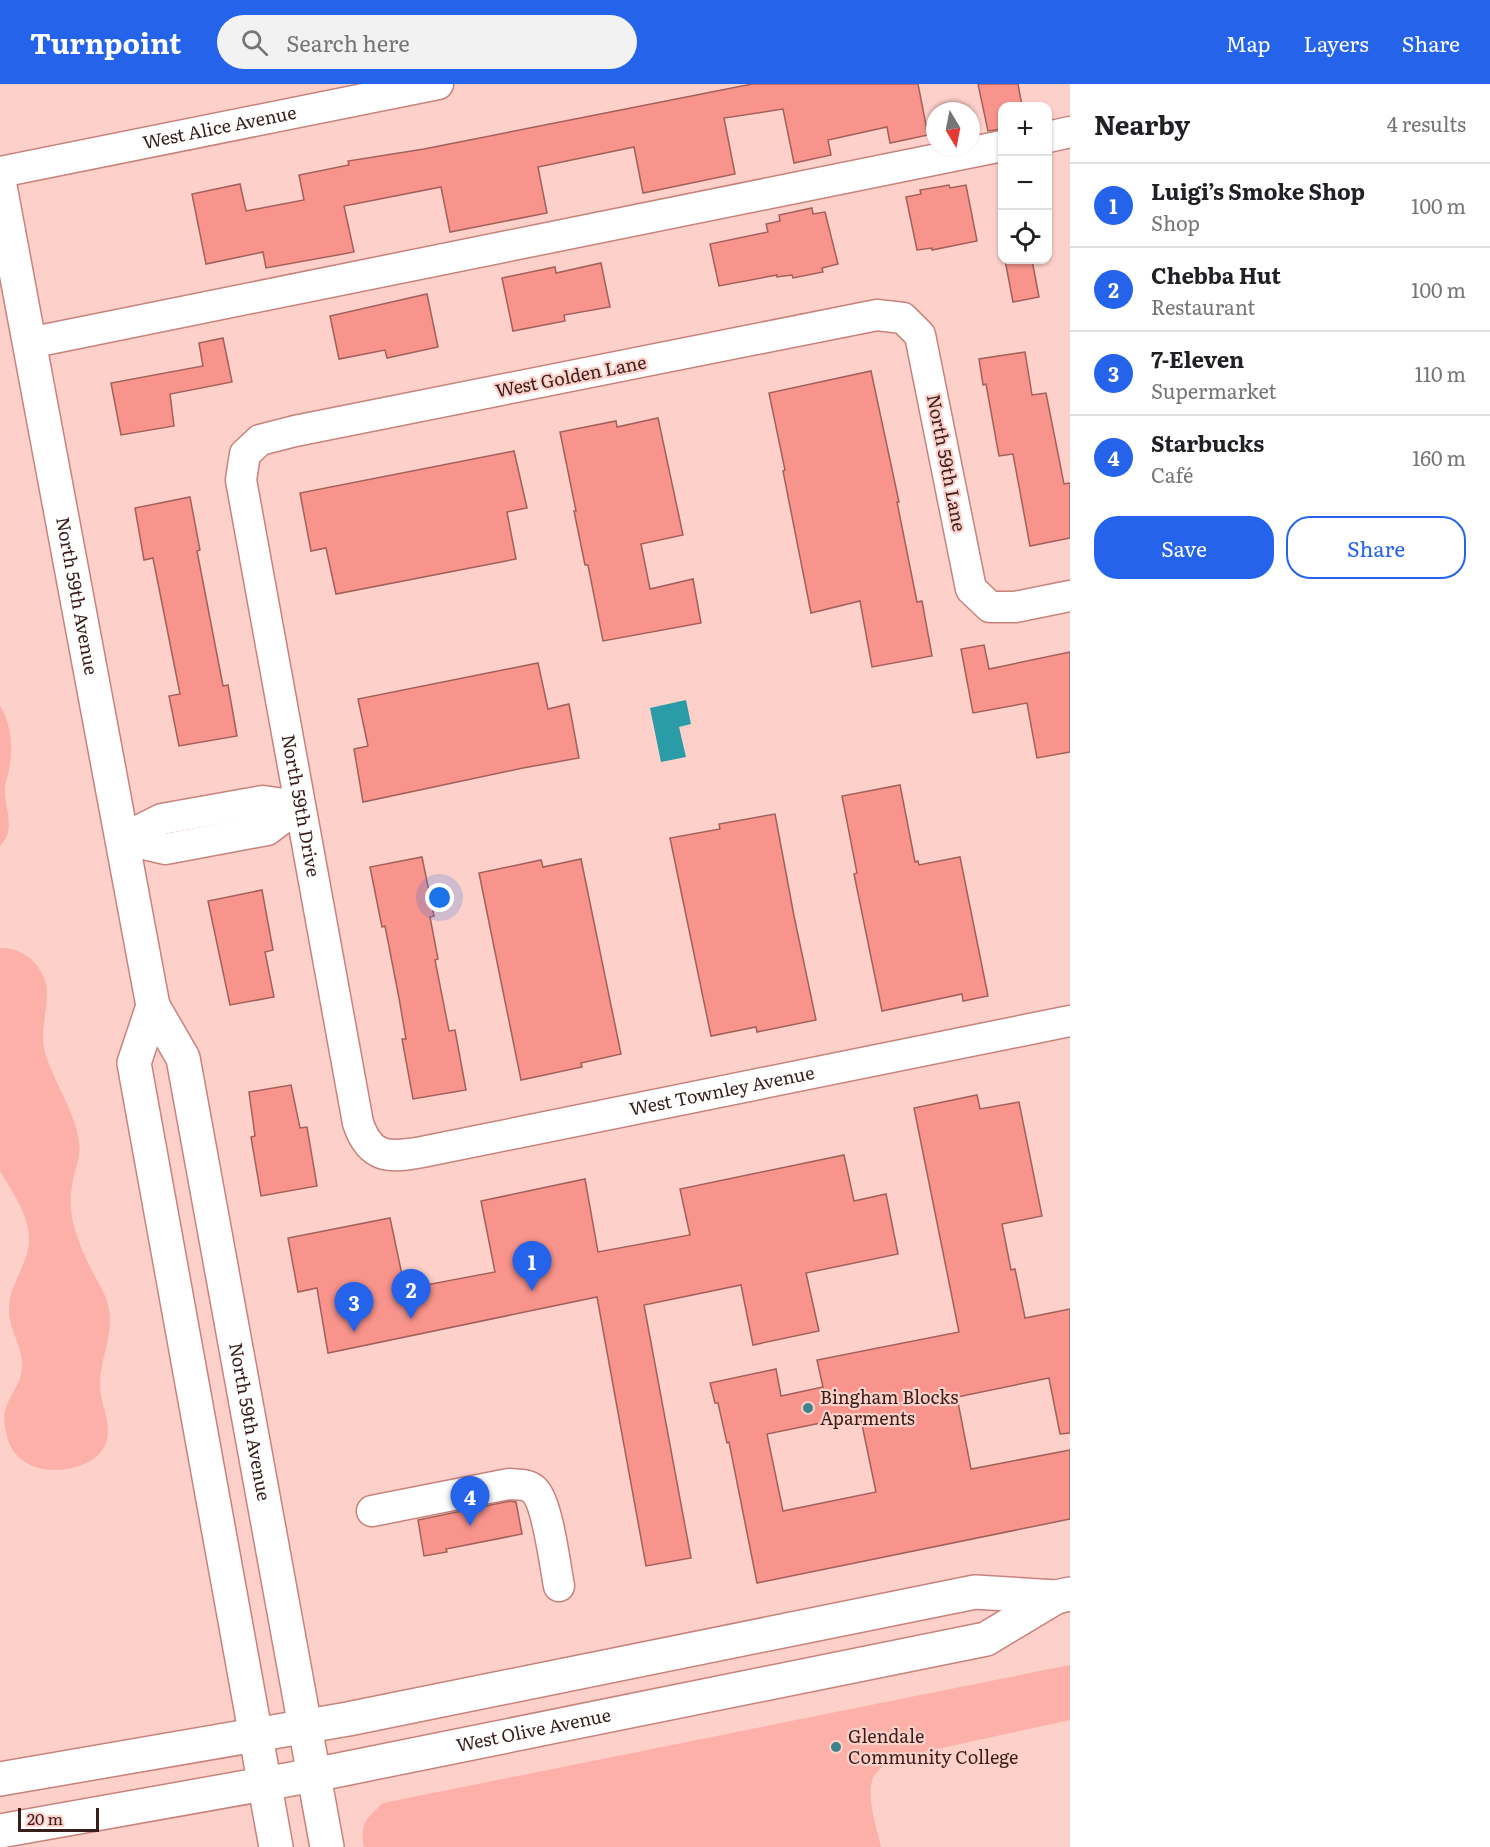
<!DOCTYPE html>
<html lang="en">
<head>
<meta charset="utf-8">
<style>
	:root { --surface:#fff; --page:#f2f2f2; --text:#202124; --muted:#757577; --line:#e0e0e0; --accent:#2563eb }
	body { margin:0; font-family:Literata,serif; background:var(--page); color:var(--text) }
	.controls { position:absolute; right:18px; top:18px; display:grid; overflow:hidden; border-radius:12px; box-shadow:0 2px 4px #0004 }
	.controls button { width:54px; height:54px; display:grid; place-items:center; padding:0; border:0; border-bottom:2px solid var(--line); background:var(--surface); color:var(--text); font:30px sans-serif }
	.compass { position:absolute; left:926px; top:18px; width:54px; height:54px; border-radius:50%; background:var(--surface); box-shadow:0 2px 4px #0004; rotate:170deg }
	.scale { position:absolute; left:18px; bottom:15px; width:81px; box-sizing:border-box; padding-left:6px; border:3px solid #391d1b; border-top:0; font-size:16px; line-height:21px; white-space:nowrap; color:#391d1b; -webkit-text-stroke:4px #fdd0ca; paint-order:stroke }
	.you { position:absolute; left:440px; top:814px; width:21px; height:21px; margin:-15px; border:4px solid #fff; border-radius:50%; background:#1a73e8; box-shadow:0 0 0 9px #1a73e833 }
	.badge { display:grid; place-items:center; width:39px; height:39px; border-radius:50%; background:var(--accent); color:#fff; font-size:20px; font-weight:700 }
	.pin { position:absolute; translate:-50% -50px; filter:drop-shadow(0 2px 3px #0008) }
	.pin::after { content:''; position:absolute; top:32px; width:21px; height:18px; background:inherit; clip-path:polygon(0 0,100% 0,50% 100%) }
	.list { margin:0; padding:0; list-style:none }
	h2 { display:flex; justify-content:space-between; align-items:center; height:78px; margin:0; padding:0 24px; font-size:26px }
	h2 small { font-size:20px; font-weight:400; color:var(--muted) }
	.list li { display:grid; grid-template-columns:39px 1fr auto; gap:18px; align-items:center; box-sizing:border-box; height:84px; padding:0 24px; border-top:2px solid var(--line) }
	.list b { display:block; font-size:22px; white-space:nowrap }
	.list p { margin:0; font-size:20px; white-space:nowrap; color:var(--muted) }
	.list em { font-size:20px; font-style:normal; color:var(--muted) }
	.actions { display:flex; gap:12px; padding:18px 24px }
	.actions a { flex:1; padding:14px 0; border:2px solid var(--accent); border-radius:24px; text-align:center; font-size:21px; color:var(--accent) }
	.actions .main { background:var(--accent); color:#fff }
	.icon { flex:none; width:33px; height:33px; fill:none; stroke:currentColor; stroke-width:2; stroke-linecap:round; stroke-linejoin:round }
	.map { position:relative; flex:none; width:1070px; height:1763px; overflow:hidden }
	header { display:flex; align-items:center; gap:36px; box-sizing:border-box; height:84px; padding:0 30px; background:var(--accent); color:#fff }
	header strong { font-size:28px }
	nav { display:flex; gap:33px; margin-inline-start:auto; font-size:21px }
	.search { width:420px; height:54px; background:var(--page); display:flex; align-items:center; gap:15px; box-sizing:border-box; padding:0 21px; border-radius:33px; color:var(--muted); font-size:22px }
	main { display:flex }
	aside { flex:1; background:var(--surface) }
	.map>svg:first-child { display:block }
	.green { fill:#fcb0a8 }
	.water { fill:#2a9ca8 }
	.building { fill:#f8948b; stroke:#a2605a; stroke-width:1.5; fill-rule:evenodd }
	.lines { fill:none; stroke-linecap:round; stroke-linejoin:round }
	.minor-casing { stroke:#c7827b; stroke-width:33 }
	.major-casing { stroke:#c7827b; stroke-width:36 }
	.minor { stroke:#fff; stroke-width:30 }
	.major { stroke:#fff; stroke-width:33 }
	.poi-dot { fill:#3c838b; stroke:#fdd0ca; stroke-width:2 }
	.labels { text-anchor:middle; stroke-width:4.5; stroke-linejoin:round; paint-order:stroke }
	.street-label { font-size:18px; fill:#391d1b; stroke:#fdd0ca }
	.poi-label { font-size:18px; fill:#391d1b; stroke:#fdd0ca; text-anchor:start }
</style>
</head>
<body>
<header>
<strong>Turnpoint</strong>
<div class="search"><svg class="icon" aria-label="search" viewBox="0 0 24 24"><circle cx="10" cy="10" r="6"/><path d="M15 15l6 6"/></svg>Search here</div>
<nav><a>Map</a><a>Layers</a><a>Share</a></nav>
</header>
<main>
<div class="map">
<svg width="1070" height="1763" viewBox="0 0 1070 1763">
	<rect width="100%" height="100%" fill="#fdd0ca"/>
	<g class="green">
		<path d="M 0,622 C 12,642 13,664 9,686 C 8,692 5,698 5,704 C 4,724 17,745 0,762 Z"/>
		<path d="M 0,864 C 20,863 37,876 44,894 C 53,915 38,943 45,969 C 54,998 76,1030 79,1058 C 81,1071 76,1083 73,1095 C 70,1110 70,1124 73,1138 C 77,1155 84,1171 92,1187 C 98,1198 105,1209 108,1221 C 115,1249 100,1273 100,1301 C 100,1322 114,1341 105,1361 C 100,1373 87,1380 75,1383 C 47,1391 14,1383 7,1352 C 5,1344 3,1336 5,1328 C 8,1312 21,1301 22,1284 C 24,1263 8,1246 9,1225 C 9,1199 31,1178 29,1152 C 27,1128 12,1107 0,1087 Z"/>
		<path d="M 1070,1581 L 1070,1636 L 905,1672 C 895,1676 883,1680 876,1689 C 863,1705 877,1744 881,1763 L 364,1763 C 359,1740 367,1734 383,1719 Z"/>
	</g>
	<polygon class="water" points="686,616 691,640 679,643 686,673 661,678 650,624"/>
	<g class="building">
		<polygon points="752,0 918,0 928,51 890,59 887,43 828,56 831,71 794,79 783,25 724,34 735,90 643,109 634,63 538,83 547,129 450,148 441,103 344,122 354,168 266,184 263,168 206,180 192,110 240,100 246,127 304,116 299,91 349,81 348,77 424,65"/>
		<polygon points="978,0 1018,0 1022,22 1002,22 1002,45 988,47"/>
		<polygon points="949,101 950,104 966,101 977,157 932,166 932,164 917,166 906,113 921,110 920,106"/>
		<polygon points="812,124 813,130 825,128 838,180 822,184 823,188 793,194 792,191 777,193 777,191 719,202 710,160 768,148 766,140 780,137 779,131"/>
		<polygon points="1005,176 1032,176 1039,213 1013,218"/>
		<polygon points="601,179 610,223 564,231 565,237 513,247 502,194 555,183 556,189"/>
		<polygon points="427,210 438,263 387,274 385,266 339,275 330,232"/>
		<polygon points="223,254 232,298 170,310 174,342 121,351 111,299 203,282 199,259"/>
		<polygon points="1025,268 1032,311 1046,309 1064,400 1070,399 1070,454 1030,462 1013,370 999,372 986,300 983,301 979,275"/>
		<polygon points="871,287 899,418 897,418 917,518 922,517 932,572 872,583 860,517 811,529 783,387 785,386 769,309"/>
		<polygon points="658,334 683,451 641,460 650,505 693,495 701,539 603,557 588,481 585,481 574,427 576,427 560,348 616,337 617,343"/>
		<polygon points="514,367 527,424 507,428 516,475 336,510 326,464 311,467 300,409"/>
		<polygon points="190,413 200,466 197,467 223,602 228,601 237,652 179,662 169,612 180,610 153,474 144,476 135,424"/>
		<polygon points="984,561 989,585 1070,568 1070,668 1037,674 1027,619 973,629 961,565"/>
		<polygon points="538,579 548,625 569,620 579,674 523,684 363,718 354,665 368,662 358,615"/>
		<polygon points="900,701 915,778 918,777 919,781 960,773 988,912 963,917 962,910 882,927 854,790 857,789 842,712"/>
		<polygon points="775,730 794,832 816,936 757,948 756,943 711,952 670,754 720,745 719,740"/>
		<polygon points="422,773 434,832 430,833 438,875 435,876 449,947 455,946 466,1006 413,1015 402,955 406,955 399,914 385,842 382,843 370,783"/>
		<polygon points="581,775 621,970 581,979 582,983 521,996 479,789 541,776 543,783"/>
		<polygon points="262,806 273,866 265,868 274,913 230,921 208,817"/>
		<polygon points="291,1001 300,1044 307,1043 317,1102 261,1112 251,1053 255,1052 249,1008"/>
		<path d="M 977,1011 L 980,1025 L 1019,1018 L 1042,1132 L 1002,1140 L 1011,1186 L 1015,1185 L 1025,1234 L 1070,1225 L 1070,1349 L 1060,1350 L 1049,1294 L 957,1313 L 971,1385 L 1070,1366 L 1070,1435 L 757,1499 L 729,1358 L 727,1359 L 718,1319 L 715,1319 L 710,1299 L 776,1285 L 781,1312 L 823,1303 L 817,1276 L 959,1248 L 914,1024 ZM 860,1331 L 876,1408 L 783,1427 L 767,1350 Z"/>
		<polygon points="844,1071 854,1117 886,1110 898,1170 806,1189 819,1247 753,1261 741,1201 644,1221 691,1474 646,1482 597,1213 328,1269 317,1204 298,1208 288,1154 390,1134 405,1205 495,1188 481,1117 585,1095 598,1168 690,1151 680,1105"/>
		<polygon points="510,1417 516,1418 522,1450 446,1465 447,1468 424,1472 418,1436"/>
	</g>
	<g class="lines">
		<g class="minor-casing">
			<g id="minor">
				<polyline points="1048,53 1070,48"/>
				<path id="s1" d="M 0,88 L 438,0"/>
				<polyline points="29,259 1002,62"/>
				<path id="s2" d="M 1070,512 L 1015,523 L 990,523 L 971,505 L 920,251 L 903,234 L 877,231 L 295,347 L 260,356 L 245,370 L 241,396 L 358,1039 C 370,1075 389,1074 422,1068 L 1070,937"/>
				<polyline points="122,755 165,765 171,764 267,746 299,722"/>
				<polyline points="122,755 162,735 263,717 299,722"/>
				<path d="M 372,1427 L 509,1400 C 518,1401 528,1399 535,1407 C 548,1421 555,1482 559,1502"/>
			</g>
		</g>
		<g class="major-casing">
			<g id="major">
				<path id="s3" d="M 0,102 L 153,922 L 183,974 L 327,1763"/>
				<polyline points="153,922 134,979 276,1763"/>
				<polyline points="0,1695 348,1635 975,1508 1056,1513 1070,1510"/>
				<path id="s4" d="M 0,1747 L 314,1691 L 986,1555 L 1056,1513"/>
			</g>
		</g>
		<use href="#minor" class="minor"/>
		<use href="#major" class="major"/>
	</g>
	<g class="poi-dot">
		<circle cx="808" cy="1324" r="6"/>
		<circle cx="836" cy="1663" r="6"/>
	</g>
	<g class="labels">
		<g class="street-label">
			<text dy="6" stroke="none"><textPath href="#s1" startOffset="224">West Alice Avenue</textPath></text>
			<text transform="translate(571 293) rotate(-11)" y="6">West Golden Lane</text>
			<text transform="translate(946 379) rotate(79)" y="6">North 59th Lane</text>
			<text dy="6" stroke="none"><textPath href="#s3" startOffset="417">North 59th Avenue</textPath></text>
			<text dy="6" stroke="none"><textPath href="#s2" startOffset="1424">North 59th Drive</textPath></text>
			<text dy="6" stroke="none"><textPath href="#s2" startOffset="2133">West Townley Avenue</textPath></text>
			<text dy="6" stroke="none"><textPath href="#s3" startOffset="1264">North 59th Avenue</textPath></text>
			<text dy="6" stroke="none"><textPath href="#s4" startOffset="543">West Olive Avenue</textPath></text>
		</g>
		<g class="poi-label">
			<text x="820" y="1320">Bingham Blocks<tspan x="820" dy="21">Aparments</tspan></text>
			<text x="848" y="1659">Glendale<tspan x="848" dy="21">Community College</tspan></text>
		</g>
	</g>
</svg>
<div class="controls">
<button>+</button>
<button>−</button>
<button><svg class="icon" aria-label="locate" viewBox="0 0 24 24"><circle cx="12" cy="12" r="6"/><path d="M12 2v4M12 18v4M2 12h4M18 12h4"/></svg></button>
</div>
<svg class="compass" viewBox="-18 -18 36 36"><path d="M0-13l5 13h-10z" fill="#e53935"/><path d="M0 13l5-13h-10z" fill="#757577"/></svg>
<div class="scale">20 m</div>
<div class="you"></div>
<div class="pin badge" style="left:532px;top:1207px">1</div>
<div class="pin badge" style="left:411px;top:1235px">2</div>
<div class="pin badge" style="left:354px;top:1248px">3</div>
<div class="pin badge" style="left:470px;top:1442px">4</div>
</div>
<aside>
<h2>Nearby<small>4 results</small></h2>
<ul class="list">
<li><span class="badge">1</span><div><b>Luigi’s Smoke Shop</b><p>Shop</p></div><em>100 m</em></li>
<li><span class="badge">2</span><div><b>Chebba Hut</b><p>Restaurant</p></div><em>100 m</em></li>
<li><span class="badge">3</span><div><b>7-Eleven</b><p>Supermarket</p></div><em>110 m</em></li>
<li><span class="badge">4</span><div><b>Starbucks</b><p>Café</p></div><em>160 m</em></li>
</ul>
<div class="actions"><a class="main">Save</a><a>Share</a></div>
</aside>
</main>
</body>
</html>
